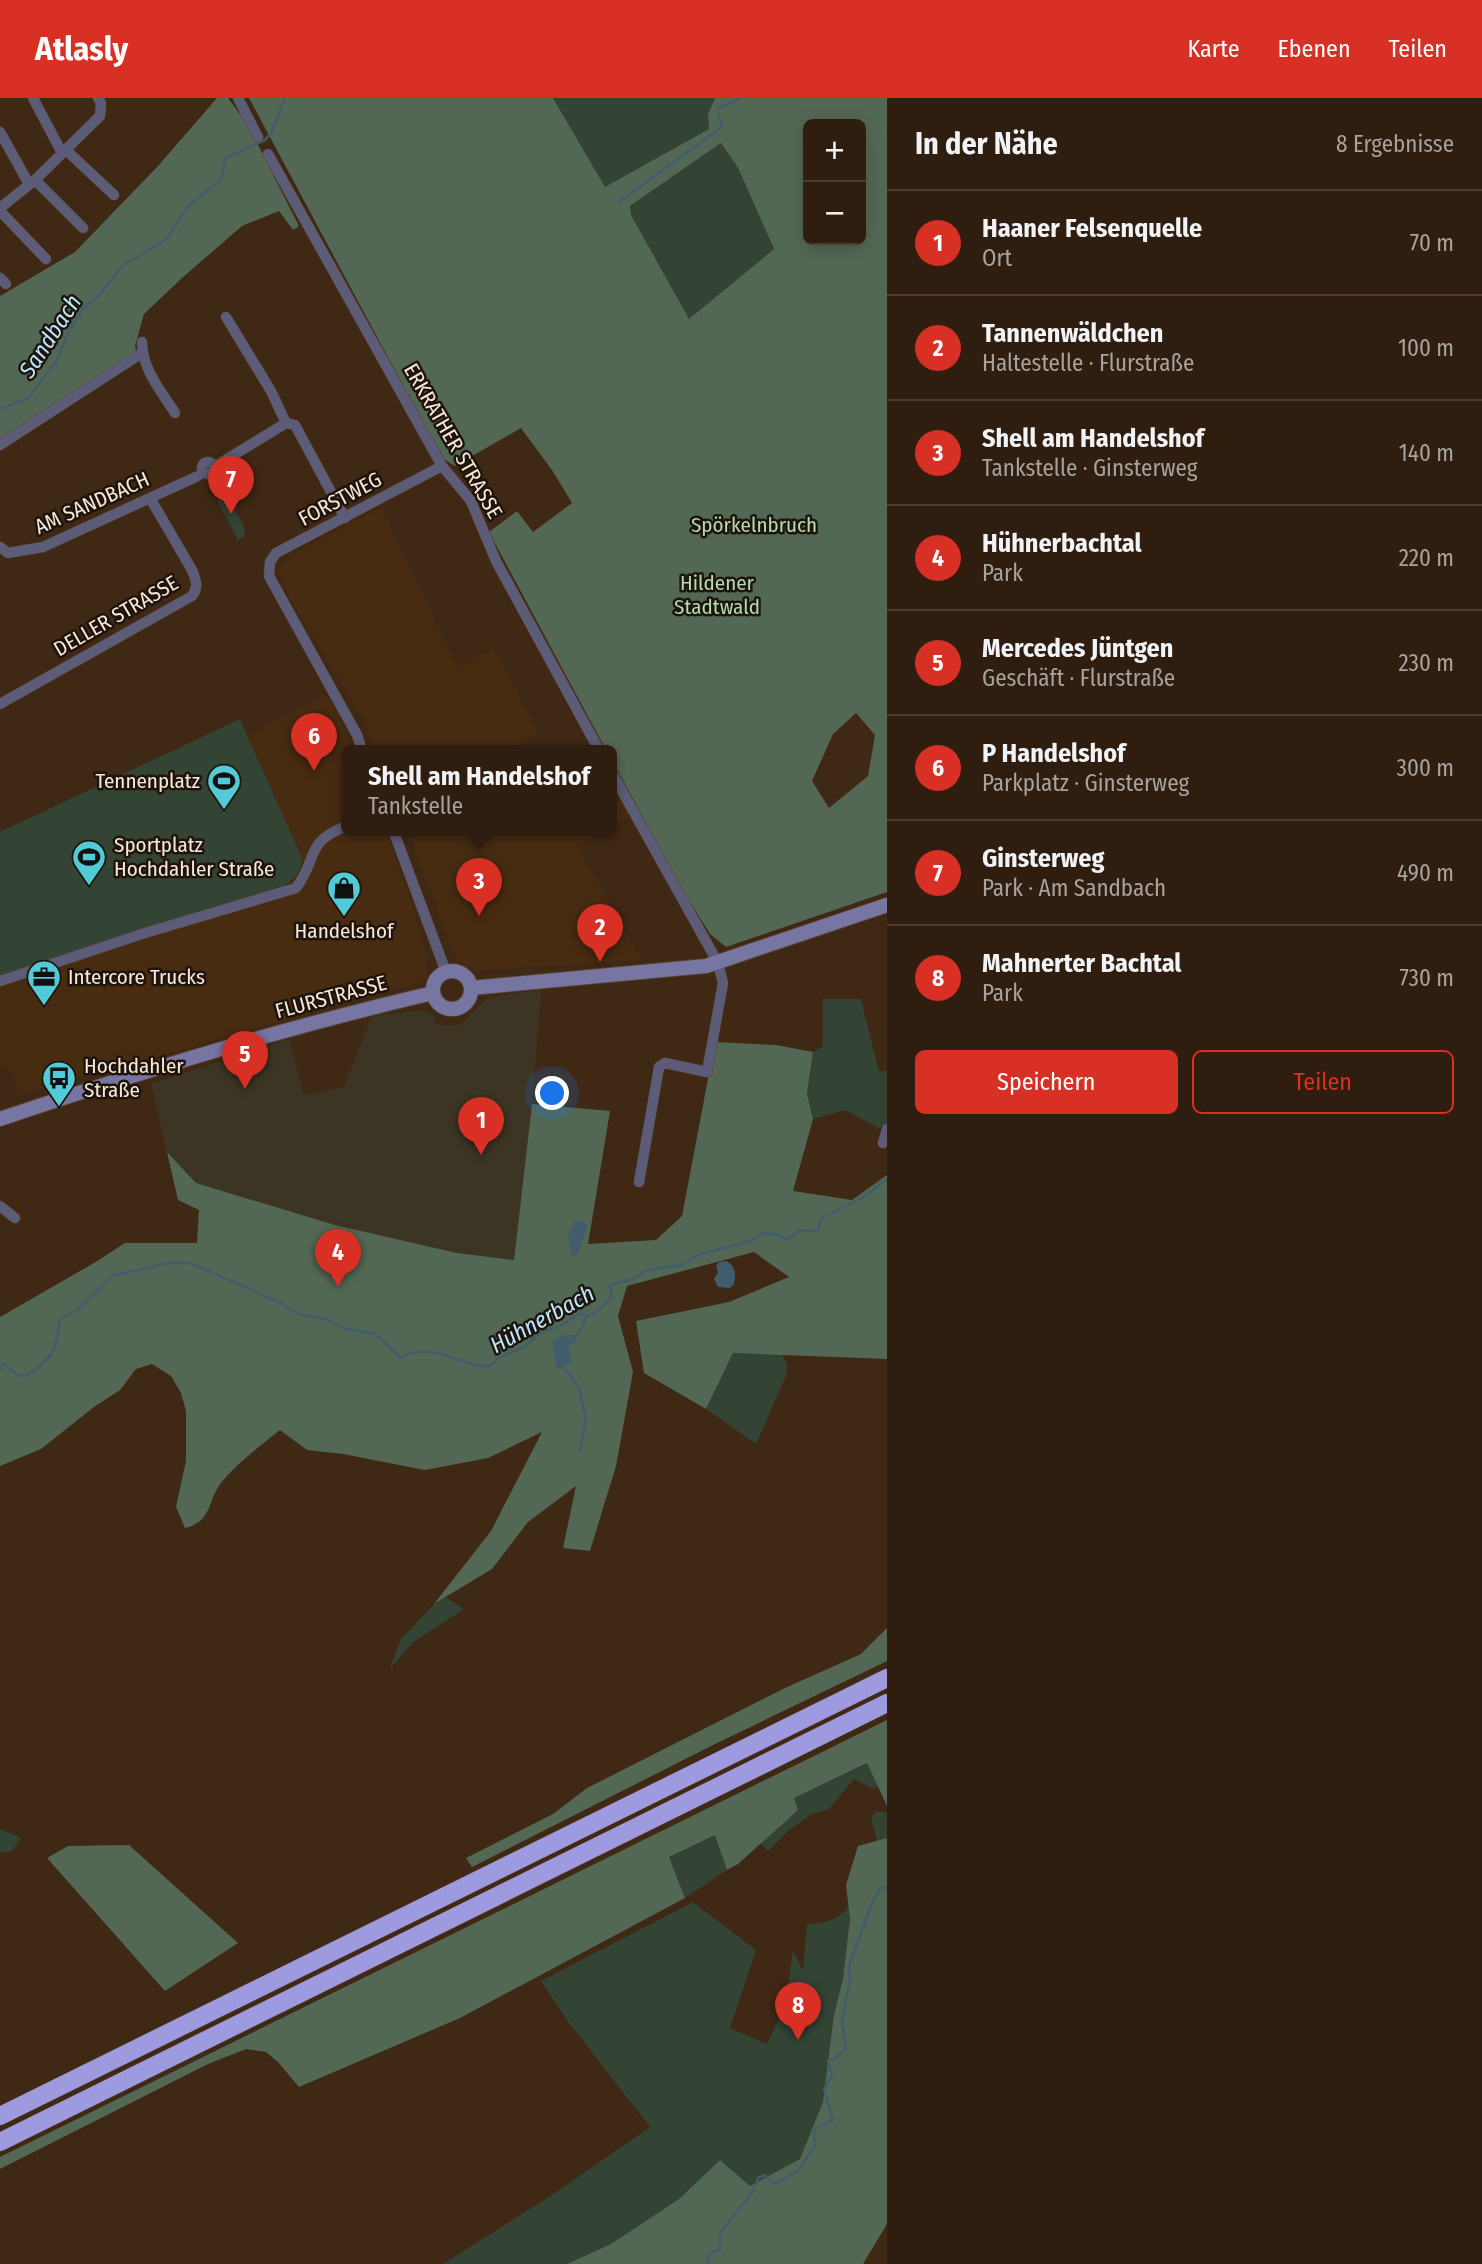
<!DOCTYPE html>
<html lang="de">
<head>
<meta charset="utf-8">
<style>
	:root { --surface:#2f1e0f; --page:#372718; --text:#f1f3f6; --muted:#a7a29e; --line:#4a3c2f; --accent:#d93025 }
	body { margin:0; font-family:"Fira Sans Condensed",sans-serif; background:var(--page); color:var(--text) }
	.controls { position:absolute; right:21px; top:21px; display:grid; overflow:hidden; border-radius:10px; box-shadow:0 4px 18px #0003 }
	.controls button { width:63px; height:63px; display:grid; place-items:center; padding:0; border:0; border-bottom:2px solid var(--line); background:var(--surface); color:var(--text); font:35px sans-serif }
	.you { position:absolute; left:553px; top:996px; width:24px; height:24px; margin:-18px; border:5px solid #fff; border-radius:50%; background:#1a73e8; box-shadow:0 0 0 10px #1a73e833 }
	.badge { display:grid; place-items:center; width:46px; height:46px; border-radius:50%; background:var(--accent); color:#fff; font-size:23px; font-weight:700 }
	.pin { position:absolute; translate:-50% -58px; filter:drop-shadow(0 2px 4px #0008) }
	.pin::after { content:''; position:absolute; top:37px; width:24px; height:21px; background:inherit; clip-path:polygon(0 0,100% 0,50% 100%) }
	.popup { position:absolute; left:341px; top:647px; width:276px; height:91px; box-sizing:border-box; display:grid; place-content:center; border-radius:10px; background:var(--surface); filter:drop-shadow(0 2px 5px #0005); font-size:23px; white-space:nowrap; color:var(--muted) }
	.popup b { font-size:26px; color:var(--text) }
	.popup::after { content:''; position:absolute; left:50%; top:100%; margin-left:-14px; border:14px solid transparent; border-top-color:var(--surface) }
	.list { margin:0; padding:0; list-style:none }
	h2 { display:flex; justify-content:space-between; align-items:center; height:91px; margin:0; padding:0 28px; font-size:30px }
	h2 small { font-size:23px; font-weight:400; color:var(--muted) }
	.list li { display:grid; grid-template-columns:46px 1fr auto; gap:21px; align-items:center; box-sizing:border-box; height:105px; padding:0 28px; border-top:2px solid var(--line) }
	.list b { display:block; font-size:26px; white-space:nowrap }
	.list p { margin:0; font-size:23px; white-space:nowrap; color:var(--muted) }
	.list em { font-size:23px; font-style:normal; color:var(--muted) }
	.actions { display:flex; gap:14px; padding:21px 28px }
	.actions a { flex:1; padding:16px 0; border:2px solid var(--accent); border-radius:10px; text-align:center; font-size:24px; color:var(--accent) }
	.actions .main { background:var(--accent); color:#fff }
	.map { position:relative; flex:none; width:887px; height:2166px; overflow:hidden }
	header { display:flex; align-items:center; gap:42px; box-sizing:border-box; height:98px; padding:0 35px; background:var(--accent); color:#fff }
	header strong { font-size:33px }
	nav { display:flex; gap:38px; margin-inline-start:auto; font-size:24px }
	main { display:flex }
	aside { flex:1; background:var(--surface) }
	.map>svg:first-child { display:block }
	.commercial { fill:#3d3524 }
	.built { fill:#482c12 }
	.green { fill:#334334 }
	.forest { fill:#536854; fill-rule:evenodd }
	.water { fill:#415d6b }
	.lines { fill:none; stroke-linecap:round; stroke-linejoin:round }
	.stream { stroke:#415d6b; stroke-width:2.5 }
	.street-casing { stroke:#594330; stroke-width:11 }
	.secondary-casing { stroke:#594330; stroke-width:16 }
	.highway-casing { stroke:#594330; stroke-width:19 }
	.street { stroke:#5d5c78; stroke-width:10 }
	.secondary { stroke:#7775a2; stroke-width:14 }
	.highway { stroke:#9d9adf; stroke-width:18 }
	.labels { text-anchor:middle; stroke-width:5; stroke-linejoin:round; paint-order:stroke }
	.street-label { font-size:21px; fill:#f7e8db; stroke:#1e140b }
	.park-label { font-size:21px; fill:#b0dbb3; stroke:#1e140b }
	.poi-label { font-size:21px; fill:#f7e8db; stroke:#1e140b; text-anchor:start }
	.water-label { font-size:23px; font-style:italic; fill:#bae7fd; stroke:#1e140b }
</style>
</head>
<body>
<header>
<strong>Atlasly</strong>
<nav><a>Karte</a><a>Ebenen</a><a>Teilen</a></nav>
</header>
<main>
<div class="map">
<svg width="887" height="2166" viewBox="0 0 887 2166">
	<rect width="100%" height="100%" fill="#3f2814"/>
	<polygon class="commercial" points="541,893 532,1006 514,1162 457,1155 335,1127 196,1085 167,1054 151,986 289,941 304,997 338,990 344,988 372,918 421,912 433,917 437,927 460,927 487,900 521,894"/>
	<g class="built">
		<polygon points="381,409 458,569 494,550 539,635 518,647 520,652 375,652 364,622 290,501 278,471 302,451"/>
		<polygon points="325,596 335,611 352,652 346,652 346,732 386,732 414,813 426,856 426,881 417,886 19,997 12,975 0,965 0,887 133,842 285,799 282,789 296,779 302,769 302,760 248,637"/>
		<polygon points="612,686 630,719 612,729"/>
		<polygon points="407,732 606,732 578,749 642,862 475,873 456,862"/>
	</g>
	<g class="green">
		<polygon points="553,0 715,0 708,16 709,31 605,90"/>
		<polygon points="721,45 738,70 774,151 688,222 631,117 630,108"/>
		<polygon points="223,400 229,401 245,430 244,439 238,442 217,402"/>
		<path d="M 240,621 L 302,760 C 302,774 294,782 282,789 L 140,832 L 0,878 L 0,734 Z"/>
		<polygon points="823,901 861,901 879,974 887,972 887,1027 879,1030 845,1012 813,1021 807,996 813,954 823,948"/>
		<polygon points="733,1255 782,1257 787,1266 786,1278 756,1346 706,1311"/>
		<polygon points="446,1499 464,1511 412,1545 389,1572 401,1541 434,1506"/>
		<polygon points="868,1665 878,1689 872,1690 854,1681 829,1711 812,1716 788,1733 768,1753 760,1745 797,1712 793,1700"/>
		<path d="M 876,1714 L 887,1714 L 887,2117 L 656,2127 L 695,2086 L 679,2101 L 612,2146 L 567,2166 L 443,2166 L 555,2095 L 650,2029 L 566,1921 L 541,1883 L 693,1804 L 756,1852 L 730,1930 L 767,1946 L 779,1920 L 789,1881 L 793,1852 L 803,1873 L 807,1826 C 826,1825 835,1823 849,1809 C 852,1845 843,1882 834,1917 L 886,1776 L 871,1719 Z"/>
		<polygon points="0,1731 21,1740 12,1753 0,1755"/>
		<polygon points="716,1736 727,1772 685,1800 669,1759"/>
	</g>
	<g class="forest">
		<polygon points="217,0 228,0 248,27 299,128 293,132 279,113 242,128 182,180 144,216 135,248 139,262 0,353 0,198 75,154 158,68"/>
		<path d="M 249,0 L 553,0 L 605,89 L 709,31 L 708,16 L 715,0 L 887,0 L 887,794 L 726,849 L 710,836 L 680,788 L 612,662 L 612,652 L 606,652 L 489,434 L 517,413 L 533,434 L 572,405 L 552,372 L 521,330 L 455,368 L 442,360 ZM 808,26 L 861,26 L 861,142 L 808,142 ZM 721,45 L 738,70 L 774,151 L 689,221 L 631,117 L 630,108 ZM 856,615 L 875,637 L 868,678 L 829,710 L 812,683 L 833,636 Z"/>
		<path d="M 715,944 L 776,947 L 813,954 L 807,996 L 813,1021 L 793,1093 L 852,1102 L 887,1077 L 887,1261 L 733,1255 L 706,1311 L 644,1275 L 636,1223 L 729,1204 L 789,1179 L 754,1154 L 627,1188 L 618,1218 L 633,1274 L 616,1368 L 590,1453 L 563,1450 L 576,1388 L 528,1424 L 492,1471 L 434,1506 L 491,1433 L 542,1334 L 488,1360 L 425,1372 L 343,1356 L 307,1352 L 280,1332 C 260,1348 237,1365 221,1385 C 207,1403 213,1423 185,1430 L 176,1409 L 186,1363 L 186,1313 L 181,1295 L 171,1278 L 152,1266 L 136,1271 L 120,1292 L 94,1309 L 41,1351 L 0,1368 L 0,1219 L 94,1165 L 125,1145 L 197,1145 L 199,1112 L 178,1102 L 167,1054 L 196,1085 L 335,1127 L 457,1155 L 514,1162 L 532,1006 L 610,1013 L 588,1146 L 656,1142 L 682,1118 Z"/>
		<polygon points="887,1530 887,1563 711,1648 472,1769 466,1760 553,1716 587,1690 785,1590 861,1556"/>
		<polygon points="887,1622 887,1708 867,1665 794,1700 798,1712 738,1766 727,1772 715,1737 669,1759 685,1800 460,1920 299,1989 278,1964 266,1954 246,1951 208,1966 0,2071 0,2059"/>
		<polygon points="887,1740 887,2126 863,2166 567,2166 611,2146 679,2101 720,2062 750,2088 800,2061 823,2004 834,1917 843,1880 850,1821 846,1787 858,1748"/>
		<polygon points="129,1747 238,1845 165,1893 47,1760 68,1748"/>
	</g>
	<g class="water">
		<polygon points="575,1122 586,1125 587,1130 578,1156 574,1158 571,1156 568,1138"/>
		<path d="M 727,1163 C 736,1170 736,1175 734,1186 L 730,1190 L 718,1189 L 714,1181 L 718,1174 L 716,1168 L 719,1164 Z"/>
		<polygon points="567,1236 575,1237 577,1242 568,1250 572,1263 560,1271 556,1269 552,1243"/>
	</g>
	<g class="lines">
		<g class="stream">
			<polyline points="619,104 722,29 717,11 741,0"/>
			<polyline points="0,311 28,300 56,264 70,231 83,211 100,196 122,168 167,141 189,107 220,83 223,75 225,60 265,42 271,35 285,0"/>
			<polyline points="575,1239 582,1230 586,1219"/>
			<polyline points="562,1267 577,1287"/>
			<path d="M 0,1272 L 3,1265 L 17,1277 L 27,1278 C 53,1260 56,1252 60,1221 L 78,1212 L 112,1178 L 168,1165 L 190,1165 L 279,1204 L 298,1216 L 325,1221 L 345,1231 L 374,1235 L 400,1259 C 436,1243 453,1266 489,1269 L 500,1259 L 526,1248 L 541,1234 L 558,1229 L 581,1215 L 586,1219 L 599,1212 L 612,1198 L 610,1187 L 636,1180 L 644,1173 L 680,1167 L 701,1156 L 753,1142 L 763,1135 L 775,1136 L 788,1142 L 798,1133 L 818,1132 L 822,1120 L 864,1099 L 887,1081"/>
			<polyline points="579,1290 586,1320 580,1354"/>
			<polyline points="709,2166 707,2157 720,2151 720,2135 754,2092 758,2080 765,2077 771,2084 776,2085 798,2073 815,2048 814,2032 833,2022 824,1991 832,1979 828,1963 837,1959 846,1951 842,1923 850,1881 849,1868 872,1805 880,1791 887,1789"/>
		</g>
		<g class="street-casing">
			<g id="street">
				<polyline points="33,0 62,55"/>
				<polyline points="238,0 258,39"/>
				<polyline points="0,34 29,86"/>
				<polyline points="66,52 114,97"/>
				<polyline points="268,56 442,368 471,403 496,463 599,652"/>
				<polyline points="35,82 83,130"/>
				<polyline points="0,110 35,82 100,18 101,5 98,0"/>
				<polyline points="0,113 46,161"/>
				<polyline points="0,180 6,186"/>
				<path d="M 142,244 C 142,271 161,293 175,315"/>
				<polyline points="286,325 295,327 345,420"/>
				<polyline points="0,347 142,255"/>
				<circle cx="208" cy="370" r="6"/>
				<polyline points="214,369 286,325 271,293 226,219"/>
				<polyline points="0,449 8,455 43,449 198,378"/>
				<path d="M 0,606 L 192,498 C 199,489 196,482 192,472 L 150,400"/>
				<polyline points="362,652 357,637 269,478 270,464 276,455 442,368"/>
				<polyline points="612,675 718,865 723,885 707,974 665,965 659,969 639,1084"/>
				<polyline points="393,732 446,874"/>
				<path d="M 0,883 L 145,835 L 296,790 C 319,759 304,745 346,728"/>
				<polyline points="883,1045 887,1031"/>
				<polyline points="0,1108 15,1120"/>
			</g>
		</g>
		<g class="secondary-casing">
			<g id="secondary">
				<circle cx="452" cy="892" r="19"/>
				<polyline points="471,890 706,868 887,807"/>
				<path d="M 0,1021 C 142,973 287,929 433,895"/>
			</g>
		</g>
		<g class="highway-casing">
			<g id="highway">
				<polyline points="0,2018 887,1580"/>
				<polyline points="0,2044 887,1605"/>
			</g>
		</g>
		<use href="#street" class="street"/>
		<use href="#secondary" class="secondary"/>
		<use href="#highway" class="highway"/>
	</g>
	<defs>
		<g id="stadium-pin" transform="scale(1.75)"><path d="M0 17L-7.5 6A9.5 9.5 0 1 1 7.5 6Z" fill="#52cbd8" stroke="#1e140b"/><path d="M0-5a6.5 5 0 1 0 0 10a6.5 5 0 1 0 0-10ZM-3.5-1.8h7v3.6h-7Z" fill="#111"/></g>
		<g id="shop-pin" transform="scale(1.75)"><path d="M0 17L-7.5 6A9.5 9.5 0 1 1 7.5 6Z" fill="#52cbd8" stroke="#1e140b"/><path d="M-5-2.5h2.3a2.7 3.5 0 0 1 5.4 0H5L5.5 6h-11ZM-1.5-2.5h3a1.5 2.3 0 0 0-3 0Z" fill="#111"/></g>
		<g id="office-pin" transform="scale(1.75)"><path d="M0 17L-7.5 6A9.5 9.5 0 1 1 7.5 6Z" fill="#52cbd8" stroke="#1e140b"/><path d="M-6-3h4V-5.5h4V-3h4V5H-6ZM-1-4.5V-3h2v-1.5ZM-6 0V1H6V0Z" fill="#111"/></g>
		<g id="bus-pin" transform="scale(1.75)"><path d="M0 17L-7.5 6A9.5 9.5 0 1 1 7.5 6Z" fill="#52cbd8" stroke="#1e140b"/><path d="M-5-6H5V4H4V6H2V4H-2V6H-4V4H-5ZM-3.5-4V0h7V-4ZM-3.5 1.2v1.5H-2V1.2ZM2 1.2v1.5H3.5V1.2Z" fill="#111"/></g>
	</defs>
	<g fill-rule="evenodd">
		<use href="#stadium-pin" x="224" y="683"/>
		<use href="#stadium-pin" x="89" y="759"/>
		<use href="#shop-pin" x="344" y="790"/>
		<use href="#office-pin" x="44" y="879"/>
		<use href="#bus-pin" x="59" y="980"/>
	</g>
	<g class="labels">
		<g class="street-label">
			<text transform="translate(453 343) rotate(60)" y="7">ERKRATHER STRASSE</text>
			<text transform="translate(340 401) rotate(-28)" y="7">FORSTWEG</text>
			<text transform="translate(92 405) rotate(-24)" y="7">AM SANDBACH</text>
			<text transform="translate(116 518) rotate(-30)" y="7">DELLER STRASSE</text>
			<text transform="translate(331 899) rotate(-15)" y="7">FLURSTRASSE</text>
		</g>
		<g class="park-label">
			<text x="754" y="434">Spörkelnbruch</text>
			<text x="717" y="492">Hildener<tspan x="717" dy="24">Stadtwald</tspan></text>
		</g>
		<g class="poi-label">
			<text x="200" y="690" text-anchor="end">Tennenplatz</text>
			<text x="114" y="754">Sportplatz<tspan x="114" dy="24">Hochdahler Straße</tspan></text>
			<text x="344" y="840" text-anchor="middle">Handelshof</text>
			<text x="68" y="886">Intercore Trucks</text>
			<text x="84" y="975">Hochdahler<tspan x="84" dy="24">Straße</tspan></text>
		</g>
		<g class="water-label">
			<text transform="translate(50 238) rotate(-57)" y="8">Sandbach</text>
			<text transform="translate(542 1221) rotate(-29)" y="8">Hühnerbach</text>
		</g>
	</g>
</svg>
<div class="controls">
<button>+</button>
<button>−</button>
</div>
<div class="you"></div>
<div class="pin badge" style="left:481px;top:1057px">1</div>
<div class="pin badge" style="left:600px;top:864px">2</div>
<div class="pin badge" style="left:479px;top:818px">3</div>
<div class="popup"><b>Shell am Handelshof</b>Tankstelle</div>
<div class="pin badge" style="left:338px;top:1189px">4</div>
<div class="pin badge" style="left:245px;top:991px">5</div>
<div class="pin badge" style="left:314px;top:673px">6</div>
<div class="pin badge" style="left:231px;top:416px">7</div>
<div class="pin badge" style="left:798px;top:1942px">8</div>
</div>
<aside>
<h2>In der Nähe<small>8 Ergebnisse</small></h2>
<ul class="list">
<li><span class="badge">1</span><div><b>Haaner Felsenquelle</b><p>Ort</p></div><em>70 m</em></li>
<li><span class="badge">2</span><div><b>Tannenwäldchen</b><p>Haltestelle · Flurstraße</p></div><em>100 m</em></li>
<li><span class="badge">3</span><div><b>Shell am Handelshof</b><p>Tankstelle · Ginsterweg</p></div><em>140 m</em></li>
<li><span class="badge">4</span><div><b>Hühnerbachtal</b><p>Park</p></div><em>220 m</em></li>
<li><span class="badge">5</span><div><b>Mercedes Jüntgen</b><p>Geschäft · Flurstraße</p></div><em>230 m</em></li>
<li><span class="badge">6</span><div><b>P Handelshof</b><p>Parkplatz · Ginsterweg</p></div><em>300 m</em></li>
<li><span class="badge">7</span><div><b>Ginsterweg</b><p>Park · Am Sandbach</p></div><em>490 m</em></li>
<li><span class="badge">8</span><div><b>Mahnerter Bachtal</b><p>Park</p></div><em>730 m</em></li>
</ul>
<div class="actions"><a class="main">Speichern</a><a>Teilen</a></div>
</aside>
</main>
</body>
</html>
